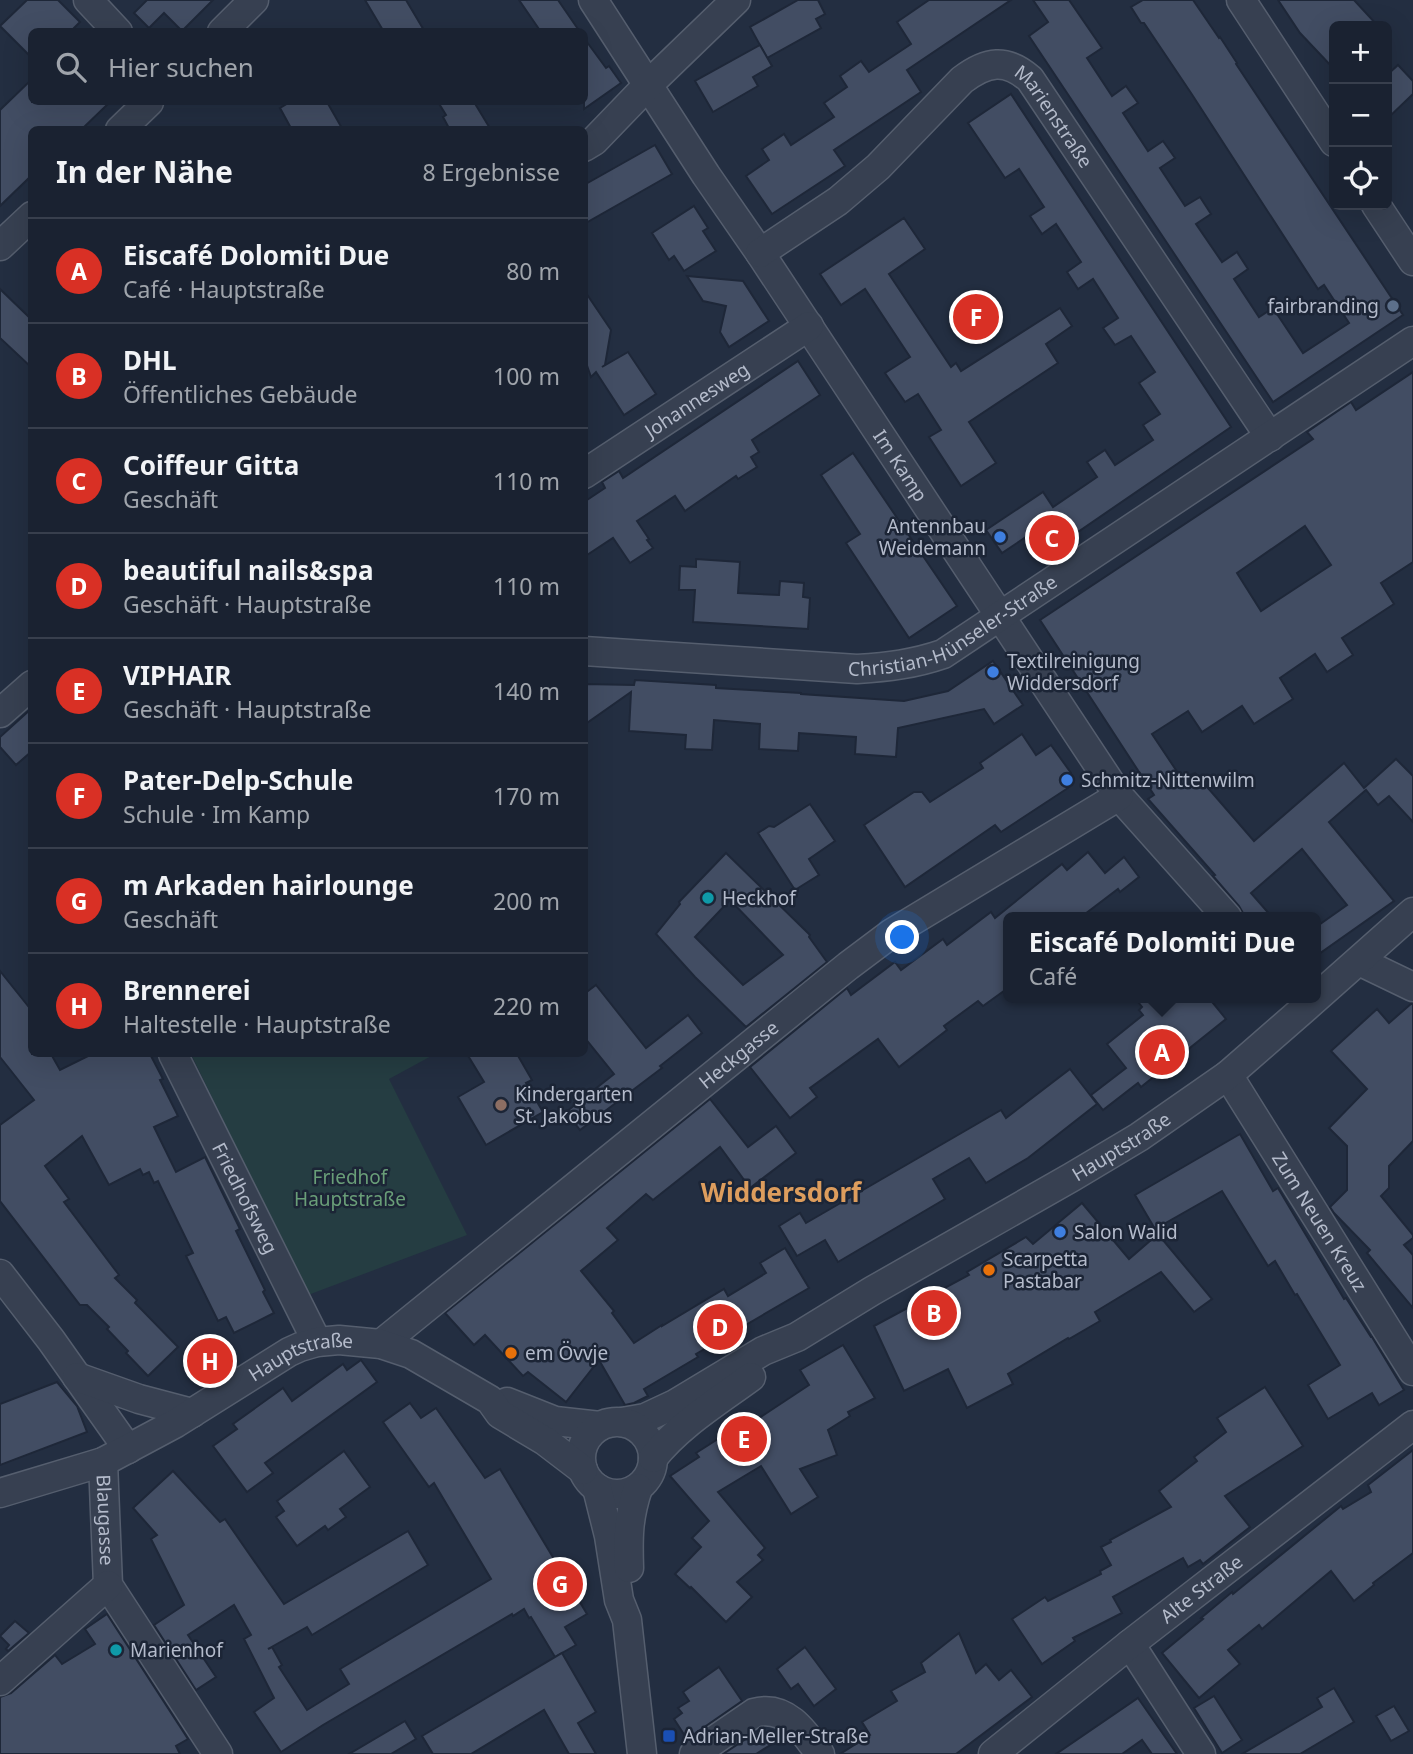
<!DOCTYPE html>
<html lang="de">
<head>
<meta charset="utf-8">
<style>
	:root { --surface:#1a2231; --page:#232a39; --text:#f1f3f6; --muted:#9fa4ab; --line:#383f4d; --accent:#d93025 }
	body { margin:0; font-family:"Noto Sans",sans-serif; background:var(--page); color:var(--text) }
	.controls { position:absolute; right:21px; top:21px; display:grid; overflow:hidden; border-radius:10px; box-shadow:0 7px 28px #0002 }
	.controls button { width:63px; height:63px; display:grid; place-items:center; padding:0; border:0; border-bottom:2px solid var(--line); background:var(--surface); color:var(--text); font:35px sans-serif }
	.you { position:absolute; left:903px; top:938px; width:24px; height:24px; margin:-18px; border:5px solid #fff; border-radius:50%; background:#1a73e8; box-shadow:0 0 0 10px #1a73e833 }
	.badge { display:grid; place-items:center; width:46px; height:46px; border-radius:50%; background:var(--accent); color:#fff; font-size:23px; font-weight:700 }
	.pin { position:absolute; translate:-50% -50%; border:4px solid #fff; box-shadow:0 2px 7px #0006 }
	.popup { position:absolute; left:1003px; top:912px; width:318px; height:91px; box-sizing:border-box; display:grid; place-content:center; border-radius:10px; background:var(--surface); filter:drop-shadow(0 2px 5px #0005); font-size:23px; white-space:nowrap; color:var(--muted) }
	.popup b { font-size:26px; color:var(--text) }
	.popup::after { content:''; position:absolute; left:50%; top:100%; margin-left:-14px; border:14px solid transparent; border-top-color:var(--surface) }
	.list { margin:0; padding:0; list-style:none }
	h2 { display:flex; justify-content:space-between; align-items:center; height:91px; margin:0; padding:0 28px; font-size:30px }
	h2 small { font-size:23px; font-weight:400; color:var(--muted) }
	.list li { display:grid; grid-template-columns:46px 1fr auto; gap:21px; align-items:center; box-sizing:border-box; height:105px; padding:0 28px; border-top:2px solid var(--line) }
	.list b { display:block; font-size:26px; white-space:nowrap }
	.list p { margin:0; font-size:23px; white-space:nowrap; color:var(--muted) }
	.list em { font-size:23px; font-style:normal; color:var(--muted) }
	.icon { flex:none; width:38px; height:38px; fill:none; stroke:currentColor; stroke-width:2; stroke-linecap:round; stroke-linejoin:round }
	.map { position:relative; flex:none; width:1413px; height:1754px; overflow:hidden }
	.search { position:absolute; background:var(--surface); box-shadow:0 7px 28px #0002; left:28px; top:28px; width:560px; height:77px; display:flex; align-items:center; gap:18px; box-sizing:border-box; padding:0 24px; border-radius:10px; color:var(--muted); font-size:26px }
	.panel { position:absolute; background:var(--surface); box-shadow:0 7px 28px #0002; left:28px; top:126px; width:560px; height:931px; border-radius:10px }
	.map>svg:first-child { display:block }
	.green { fill:#253d42 }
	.building { fill:#424d63; stroke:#1e2738; stroke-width:2; fill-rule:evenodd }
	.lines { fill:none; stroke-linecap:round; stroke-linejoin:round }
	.minor-casing { stroke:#555e6e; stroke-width:31 }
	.minor { stroke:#374051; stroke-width:28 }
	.service-dot { fill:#5c6f8a; stroke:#1c2536; stroke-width:2.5 }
	.shop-dot { fill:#3f7fe0; stroke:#1c2536; stroke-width:2.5 }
	.culture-dot { fill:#0f9aa8; stroke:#1c2536; stroke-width:2.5 }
	.education-dot { fill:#8d6e63; stroke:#1c2536; stroke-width:2.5 }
	.food-dot { fill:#e8710a; stroke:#1c2536; stroke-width:2.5 }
	.transit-dot { fill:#1a4fb4; stroke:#1c2536; stroke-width:2.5 }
	.labels { text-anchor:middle; stroke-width:5; stroke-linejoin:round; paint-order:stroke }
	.street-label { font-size:19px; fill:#b4bbcb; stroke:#1c2536 }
	.poi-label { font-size:19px; fill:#b4bbcb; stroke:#1c2536; text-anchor:start }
	.park-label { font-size:19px; fill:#699e78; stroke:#1c2536 }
	.district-label { font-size:26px; font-weight:bold; fill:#dd9d5d; stroke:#1c2536 }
</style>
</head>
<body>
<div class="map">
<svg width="1413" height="1754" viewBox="0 0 1413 1754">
	<rect width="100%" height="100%" fill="#232e41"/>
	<polygon class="green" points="191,1054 435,1054 389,1079 467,1235 308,1295"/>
	<g class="building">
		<polygon points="27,0 58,0 80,22 70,32 32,32 32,58 0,26"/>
		<polygon points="147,0 213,0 182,31 164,13 149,28 134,13"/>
		<polygon points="365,0 406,0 425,32 384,32"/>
		<polygon points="519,0 558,0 580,32 541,32"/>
		<polygon points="798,0 818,0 825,14 816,19 821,28 767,58 750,27"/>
		<polygon points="929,0 1011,0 907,70 921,92 834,150 845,166 772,214 746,176 769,160 762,149 784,134 791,145 834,117 824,103 847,87 840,76 861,61 869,72 911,44 897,22"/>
		<polygon points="1033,0 1069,0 1102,48 1087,58 1112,96 1126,86 1138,103 1123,113 1148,151 1163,141 1175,158 1160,168 1185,206 1200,197 1211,214 1196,224 1222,262 1237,252 1248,269 1234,279 1259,317 1273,308 1303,353 1349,323 1324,285 1318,289 1191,93 1144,23 1141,23 1131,7 1143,0 1193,0 1219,38 1220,37 1237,63 1236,64 1403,315 1273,402 1029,36 1048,22"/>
		<polygon points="1278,0 1354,0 1378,26 1334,26 1334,69 1300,33"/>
		<polygon points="584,38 606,68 609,66 621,83 584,109"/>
		<polygon points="760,45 772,66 753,77 758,86 713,112 695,81"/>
		<polygon points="1398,65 1413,81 1413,94 1387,119 1387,75"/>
		<polygon points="32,79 32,102 110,102 81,130 32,130 32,175 0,206 0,110"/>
		<polygon points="1011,94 1231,427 1040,558 1026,537 1002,553 986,530 1043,492 1053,507 1097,477 1087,462 1105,450 1115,465 1153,440 1143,425 1160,414 1139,383 1155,372 1131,336 1115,345 1103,328 1118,318 1093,279 1078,289 1067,272 1081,262 1056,224 1042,234 1030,216 1044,207 1019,169 1005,178 968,123"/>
		<polygon points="290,102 327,102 343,130 292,130 280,108"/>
		<polygon points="438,102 474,102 491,130 450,130 443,117 446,115"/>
		<polygon points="655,145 672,174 584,224 584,185"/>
		<polygon points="694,206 708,228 703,231 716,251 684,271 674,256 669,260 652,233"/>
		<polygon points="904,218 925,249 889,274 951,367 956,363 961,371 1060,308 1072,326 1046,344 1058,363 969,422 996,463 961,486 929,437 941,430 918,394 905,402 885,373 910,357 865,289 841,305 820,274"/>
		<polygon points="687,276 743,281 769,321 729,347 720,332 726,306 703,301"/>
		<polygon points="0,289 32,320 32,368 0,338"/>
		<polygon points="584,290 611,330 605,365 602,367 628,352 656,394 624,415 596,372 591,377 584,357"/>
		<polygon points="798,361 820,395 752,440 759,452 751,457 757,467 738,479 736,476 685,511 675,496 637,521 649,539 647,540 653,548 630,563 613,538 584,557 584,502 605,488 602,482 619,471 623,478"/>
		<path d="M 1413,372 L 1413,562 L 1381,583 L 1394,604 L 1342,638 L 1353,655 L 1327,672 L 1315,654 L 1280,678 L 1293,699 L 1254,724 L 1242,706 L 1202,732 L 1188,711 L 1152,734 L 1182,779 L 1195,773 L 1254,841 L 1344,763 L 1364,788 L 1396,759 L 1413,776 L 1413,822 L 1389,796 L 1378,805 L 1366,790 L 1329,822 L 1394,901 L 1316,956 L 1316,927 L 1347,905 L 1302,849 L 1251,893 L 1272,917 L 1243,917 L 1243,913 L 1239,906 L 1213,876 L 1215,875 L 1148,799 L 1154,795 L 1040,620 L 1313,439 L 1307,432 L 1351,402 L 1356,410 ZM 1305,526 L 1331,565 L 1261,611 L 1237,573 Z"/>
		<polygon points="853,453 957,606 909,638 846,543 860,534 821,475"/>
		<polygon points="696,559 740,562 738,593 779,595 780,581 804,583 803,597 810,598 808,629 693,622 695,590 679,590 680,566 696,567"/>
		<polygon points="993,661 1023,705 994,724 984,709 898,728 896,757 855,754 856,737 799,733 798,751 759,749 760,724 714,720 712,750 685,749 686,735 629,731 631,692 584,725 584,684 634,685 635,680 716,685 716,688 801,693 801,694 904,701 948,691"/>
		<polygon points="32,708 32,751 16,765 0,747 0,737"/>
		<polygon points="1022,734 1036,755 1051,745 1071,773 1068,788 1001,832 995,825 905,887 864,825 914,792 922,792 930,802 983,768 980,763"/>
		<polygon points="810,804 835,841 809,859 819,875 795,890 758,833 769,826 774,827"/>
		<polygon points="1088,852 1105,873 1124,857 1139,877 1120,892 1118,889 1081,917 1008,917 1008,988 983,1006 978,1001 944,1026 947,1030 899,1067 878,1039 810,1088 817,1097 790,1118 750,1067 847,988 851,995 895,962 901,970 943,939 947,945 991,912 995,918 1062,864 1067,870"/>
		<path d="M 726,853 L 810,935 L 809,937 L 827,962 L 746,1027 L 695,977 L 656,934 L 680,904 L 679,902 ZM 730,900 L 783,955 L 743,985 L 695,937 Z"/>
		<polygon points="0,971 32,1011 32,1054 51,1054 60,1070 92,1054 150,1054 163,1079 160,1080 178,1116 154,1127 176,1172 205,1157 240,1229 236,1231 265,1290 263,1292 274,1313 234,1333 226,1317 218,1321 186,1256 193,1253 158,1181 154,1183 149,1172 143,1175 140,1169 109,1185 82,1136 45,1166 69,1199 64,1202 119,1275 115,1278 137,1300 135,1303 178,1347 148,1376 126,1353 128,1351 107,1329 109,1327 87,1305 80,1305 0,1201 0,1125 34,1100 0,1057"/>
		<polygon points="596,985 646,1048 688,1015 702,1033 660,1066 662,1068 580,1130 566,1112 614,1074 584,1037 584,994"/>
		<polygon points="1135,998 1209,998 1226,1019 1141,1087 1138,1083 1103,1110 1091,1095 1126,1068 1107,1044 1143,1015 1139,1010 1142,1007"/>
		<polygon points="1412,1003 1413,1003 1413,1141 1389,1166 1389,1188 1381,1196 1413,1235 1413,1238 1404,1245 1413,1255 1413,1308 1367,1253 1370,1250 1334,1213 1330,1207 1347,1190 1347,1146 1329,1128 1367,1089 1331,1051 1377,1009 1389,1023"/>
		<polygon points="467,1054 517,1054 532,1080 526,1083 543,1112 486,1145 458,1097 484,1082"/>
		<polygon points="1070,1069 1097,1104 1028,1158 986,1183 969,1158 933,1179 945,1199 838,1262 825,1240 797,1256 779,1226 800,1213 806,1223 1001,1110 1006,1118"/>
		<polygon points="710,1099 748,1147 776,1126 796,1153 750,1188 720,1147 653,1200 646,1194 607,1228 618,1240 581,1271 614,1311 612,1313 634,1343 662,1325 662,1326 724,1289 728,1296 766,1273 760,1263 785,1248 809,1288 696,1354 698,1357 644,1389 648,1396 634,1403 625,1405 599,1360 566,1402 528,1372 523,1376 485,1335 474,1345 445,1313"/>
		<polygon points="1240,1134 1273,1191 1278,1188 1344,1299 1346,1298 1371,1337 1372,1337 1404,1390 1379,1405 1372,1393 1328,1419 1308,1385 1340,1365 1297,1294 1295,1295 1275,1261 1268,1266 1222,1191 1155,1229 1135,1195"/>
		<polygon points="1082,1203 1129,1259 1158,1234 1212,1299 1194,1312 1161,1272 1095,1312 1100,1321 1069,1339 1068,1338 1008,1374 1013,1384 967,1408 948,1369 904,1391 874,1326 969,1275 967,1272 1026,1237 1033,1244"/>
		<polygon points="843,1345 875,1398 848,1412 850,1416 828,1430 837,1455 800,1469 818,1497 791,1514 761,1466 718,1492 765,1548 758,1555 763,1560 737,1582 752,1597 726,1622 691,1587 690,1588 675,1574 701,1547 692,1538 709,1521 670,1476 699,1457 696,1453 732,1430 735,1434 809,1385 800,1370"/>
		<polygon points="361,1360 377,1382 265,1463 273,1473 247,1492 213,1446 237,1429 233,1424 283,1388 292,1401 343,1364 347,1370"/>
		<polygon points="57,1382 77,1406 87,1432 0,1465 0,1404"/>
		<polygon points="1265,1387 1303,1446 1225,1496 1250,1527 1203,1564 1200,1560 1188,1567 1183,1558 1113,1597 1122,1613 1073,1638 1075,1641 1042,1664 1012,1619 1045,1597 1048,1601 1101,1574 1100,1571 1111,1565 1101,1547 1111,1542 1110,1540 1171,1507 1159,1491 1197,1461 1194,1457 1226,1432 1217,1418"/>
		<polygon points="410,1403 421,1418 436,1408 485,1478 500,1469 587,1614 565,1627 576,1645 555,1657 531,1617 529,1618 524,1609 513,1616 512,1614 323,1725 281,1752 254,1712 274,1698 244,1639 251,1635 234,1605 188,1635 216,1677 196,1690 154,1625 184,1605 151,1539 157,1535 133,1508 173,1471 220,1522 225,1519 284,1604 408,1531 428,1565 312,1635 307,1627 268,1649 272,1647 282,1665 279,1667 307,1710 349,1684 340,1669 491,1579 434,1483 429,1487 383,1422"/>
		<polygon points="1413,1450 1413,1553 1373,1583 1374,1585 1354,1601 1331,1571 1262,1629 1259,1625 1228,1650 1240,1664 1199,1698 1162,1653 1203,1619 1201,1618 1232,1592 1233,1594 1341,1506 1343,1509 1371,1492 1368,1485"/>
		<polygon points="344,1451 370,1487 340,1509 346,1517 328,1530 325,1526 297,1546 276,1517 284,1511 277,1501"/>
		<polygon points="107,1614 188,1739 176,1746 180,1754 0,1754 0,1697 11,1693 55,1655 62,1664 95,1644 85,1629"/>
		<polygon points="15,1621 29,1633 8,1651 6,1649 9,1645 0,1636"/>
		<polygon points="959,1633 976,1673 986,1664 999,1680 1011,1670 1032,1697 956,1754 840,1754 870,1735 862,1722 897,1701 891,1691 925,1672 921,1663"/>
		<polygon points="805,1647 836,1689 814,1706 798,1684 791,1689 777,1669"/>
		<polygon points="562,1653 596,1712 578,1723 596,1754 569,1754 544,1710 471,1754 433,1754 422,1736"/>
		<polygon points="719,1667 742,1701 687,1739 674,1719 682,1713 678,1708 689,1701 683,1692"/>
		<polygon points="1334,1688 1354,1722 1300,1754 1242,1754 1322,1707 1317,1698"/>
		<polygon points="1214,1696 1242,1740 1222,1753 1194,1708"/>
		<polygon points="1138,1698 1177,1754 1152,1754 1142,1740 1122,1754 1056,1754"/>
		<polygon points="1394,1706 1409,1731 1391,1741 1376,1716"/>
		<polygon points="405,1721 416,1739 391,1754 349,1754"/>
		<polygon points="761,1729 772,1744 756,1754 723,1754"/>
	</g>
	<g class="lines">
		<g class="minor-casing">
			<g id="minor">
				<polyline points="88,0 118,32"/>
				<path id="s1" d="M 593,0 L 706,175 L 760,253 L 1119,796 L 1227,917"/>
				<polyline points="1241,0 1334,142"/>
				<polyline points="222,32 254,0"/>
				<polyline points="120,130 149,102"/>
				<polyline points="584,147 594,141 649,84 736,0"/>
				<polyline points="1376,205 1413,261"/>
				<polyline points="0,246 32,216"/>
				<path id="s2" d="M 760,253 L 838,201 L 878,167 L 962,80 C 987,61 1006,58 1030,79 L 1270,437"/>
				<path id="s3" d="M 584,474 L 809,326"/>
				<path id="s4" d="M 584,651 L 857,669 C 888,667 914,664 943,654 L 1413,341"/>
				<polyline points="0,713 32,685"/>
				<polyline points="1359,961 1413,987"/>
				<path id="s5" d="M 173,1054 L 317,1342"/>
				<path id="s6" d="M 1228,1075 L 1413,1371"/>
				<polyline points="0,1274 51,1340 128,1449"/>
				<path id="s7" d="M 381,1344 L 848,966 L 892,933 L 1119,796"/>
				<polyline points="77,1377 139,1399 192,1413"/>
				<polyline points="507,1402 555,1421 600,1426"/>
				<path id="s8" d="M 622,1422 L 645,1418 L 675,1404 L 763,1351 L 797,1337 L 872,1291 L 1072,1177 L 1139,1137 L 1228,1075 L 1306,1007 L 1413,912"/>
				<circle cx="617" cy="1458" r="36"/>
				<path d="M 653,1458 C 679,1425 717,1402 751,1377"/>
				<path id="s9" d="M 103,1462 L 108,1585 L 218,1754"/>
				<polyline points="597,1488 609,1536 619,1600 627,1620 642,1754"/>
				<path id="s10" d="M 0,1493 L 103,1462 L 176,1423 L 289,1352 L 300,1347 L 317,1342 L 339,1340 L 381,1344 L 411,1354 L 490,1400 L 500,1414 L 545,1441 L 583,1470"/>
				<path d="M 629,1568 C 628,1537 628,1518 638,1488"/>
				<polyline points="1130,1644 1201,1754"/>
				<polyline points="0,1681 108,1585"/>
				<path d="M 694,1754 L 754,1713 C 785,1704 804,1731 820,1754"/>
				<path id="s11" d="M 993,1754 L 1130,1644 L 1413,1425"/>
			</g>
		</g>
		<use href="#minor" class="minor"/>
	</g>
	<circle class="service-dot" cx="1393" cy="306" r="7"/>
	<g class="shop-dot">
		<circle cx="1000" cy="537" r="7"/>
		<circle cx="993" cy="672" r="7"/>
		<circle cx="1067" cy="780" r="7"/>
		<circle cx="1060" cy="1232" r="7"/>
	</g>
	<g class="culture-dot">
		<circle cx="708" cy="898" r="7"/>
		<circle cx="116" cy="1650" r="7"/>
	</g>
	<circle class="education-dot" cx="501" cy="1105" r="7"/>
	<g class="food-dot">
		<circle cx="989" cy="1270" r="7"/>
		<circle cx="511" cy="1353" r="7"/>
	</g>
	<rect class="transit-dot" x="662" y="1729" width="14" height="14" rx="3.5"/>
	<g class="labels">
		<g class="street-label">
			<text dy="7" stroke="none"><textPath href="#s2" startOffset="387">Marienstraße</textPath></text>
			<text dy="7" stroke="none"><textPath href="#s3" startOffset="135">Johannesweg</textPath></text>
			<text dy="7" stroke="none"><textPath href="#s1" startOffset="558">Im Kamp</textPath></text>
			<text dy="7" stroke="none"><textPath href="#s4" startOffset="380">Christian-Hünseler-Straße</textPath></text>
			<text dy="7" stroke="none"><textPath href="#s7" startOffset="460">Heckgasse</textPath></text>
			<text dy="7" stroke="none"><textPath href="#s8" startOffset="572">Hauptstraße</textPath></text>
			<text dy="7" stroke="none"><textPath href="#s5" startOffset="161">Friedhofsweg</textPath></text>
			<text dy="7" stroke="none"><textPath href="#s6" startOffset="173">Zum Neuen Kreuz</textPath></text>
			<text dy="7" stroke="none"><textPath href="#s10" startOffset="334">Hauptstraße</textPath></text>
			<text dy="7" stroke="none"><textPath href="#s9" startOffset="58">Blaugasse</textPath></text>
			<text dy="7" stroke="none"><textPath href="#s11" startOffset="266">Alte Straße</textPath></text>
		</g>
		<g class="poi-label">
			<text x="1379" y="313" text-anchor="end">fairbranding</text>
			<text x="986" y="533" text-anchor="end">Antennbau<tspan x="986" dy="22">Weidemann</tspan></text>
			<text x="1007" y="668">Textilreinigung<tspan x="1007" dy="22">Widdersdorf</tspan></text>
			<text x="1081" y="787">Schmitz-Nittenwilm</text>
			<text x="722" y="905">Heckhof</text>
			<text x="515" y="1101">Kindergarten<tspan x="515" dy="22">St. Jakobus</tspan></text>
			<text x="1074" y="1239">Salon Walid</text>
			<text x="1003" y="1266">Scarpetta<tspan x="1003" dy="22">Pastabar</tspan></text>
			<text x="525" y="1360">em Övvje</text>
			<text x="130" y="1657">Marienhof</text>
			<text x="683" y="1743">Adrian-Meller-Straße</text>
		</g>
		<g class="park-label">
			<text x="350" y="1184">Friedhof<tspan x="350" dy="22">Hauptstraße</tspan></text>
		</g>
		<g class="district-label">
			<text x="781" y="1202">Widdersdorf</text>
		</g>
	</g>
</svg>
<div class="controls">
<button>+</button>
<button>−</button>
<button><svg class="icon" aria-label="locate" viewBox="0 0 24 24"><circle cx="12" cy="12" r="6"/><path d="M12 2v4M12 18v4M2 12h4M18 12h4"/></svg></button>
</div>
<div class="you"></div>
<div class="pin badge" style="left:1162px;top:1052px">A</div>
<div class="popup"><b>Eiscafé Dolomiti Due</b>Café</div>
<div class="pin badge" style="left:934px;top:1313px">B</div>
<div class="pin badge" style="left:1052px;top:538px">C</div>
<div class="pin badge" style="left:720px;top:1327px">D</div>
<div class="pin badge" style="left:744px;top:1439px">E</div>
<div class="pin badge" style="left:976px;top:317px">F</div>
<div class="pin badge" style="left:560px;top:1584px">G</div>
<div class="pin badge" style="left:210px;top:1361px">H</div>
<div class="search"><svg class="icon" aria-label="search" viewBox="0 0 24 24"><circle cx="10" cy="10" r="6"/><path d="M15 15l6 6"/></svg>Hier suchen</div>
<section class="panel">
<h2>In der Nähe<small>8 Ergebnisse</small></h2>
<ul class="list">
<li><span class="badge">A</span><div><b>Eiscafé Dolomiti Due</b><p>Café · Hauptstraße</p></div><em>80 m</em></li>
<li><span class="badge">B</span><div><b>DHL</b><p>Öffentliches Gebäude</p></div><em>100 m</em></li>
<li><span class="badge">C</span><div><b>Coiffeur Gitta</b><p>Geschäft</p></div><em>110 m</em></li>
<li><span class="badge">D</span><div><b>beautiful nails&amp;spa</b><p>Geschäft · Hauptstraße</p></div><em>110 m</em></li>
<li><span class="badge">E</span><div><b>VIPHAIR</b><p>Geschäft · Hauptstraße</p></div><em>140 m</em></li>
<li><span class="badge">F</span><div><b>Pater-Delp-Schule</b><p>Schule · Im Kamp</p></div><em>170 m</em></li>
<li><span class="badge">G</span><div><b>m Arkaden hairlounge</b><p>Geschäft</p></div><em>200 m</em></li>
<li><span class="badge">H</span><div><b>Brennerei</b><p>Haltestelle · Hauptstraße</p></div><em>220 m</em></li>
</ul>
</section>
</div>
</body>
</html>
